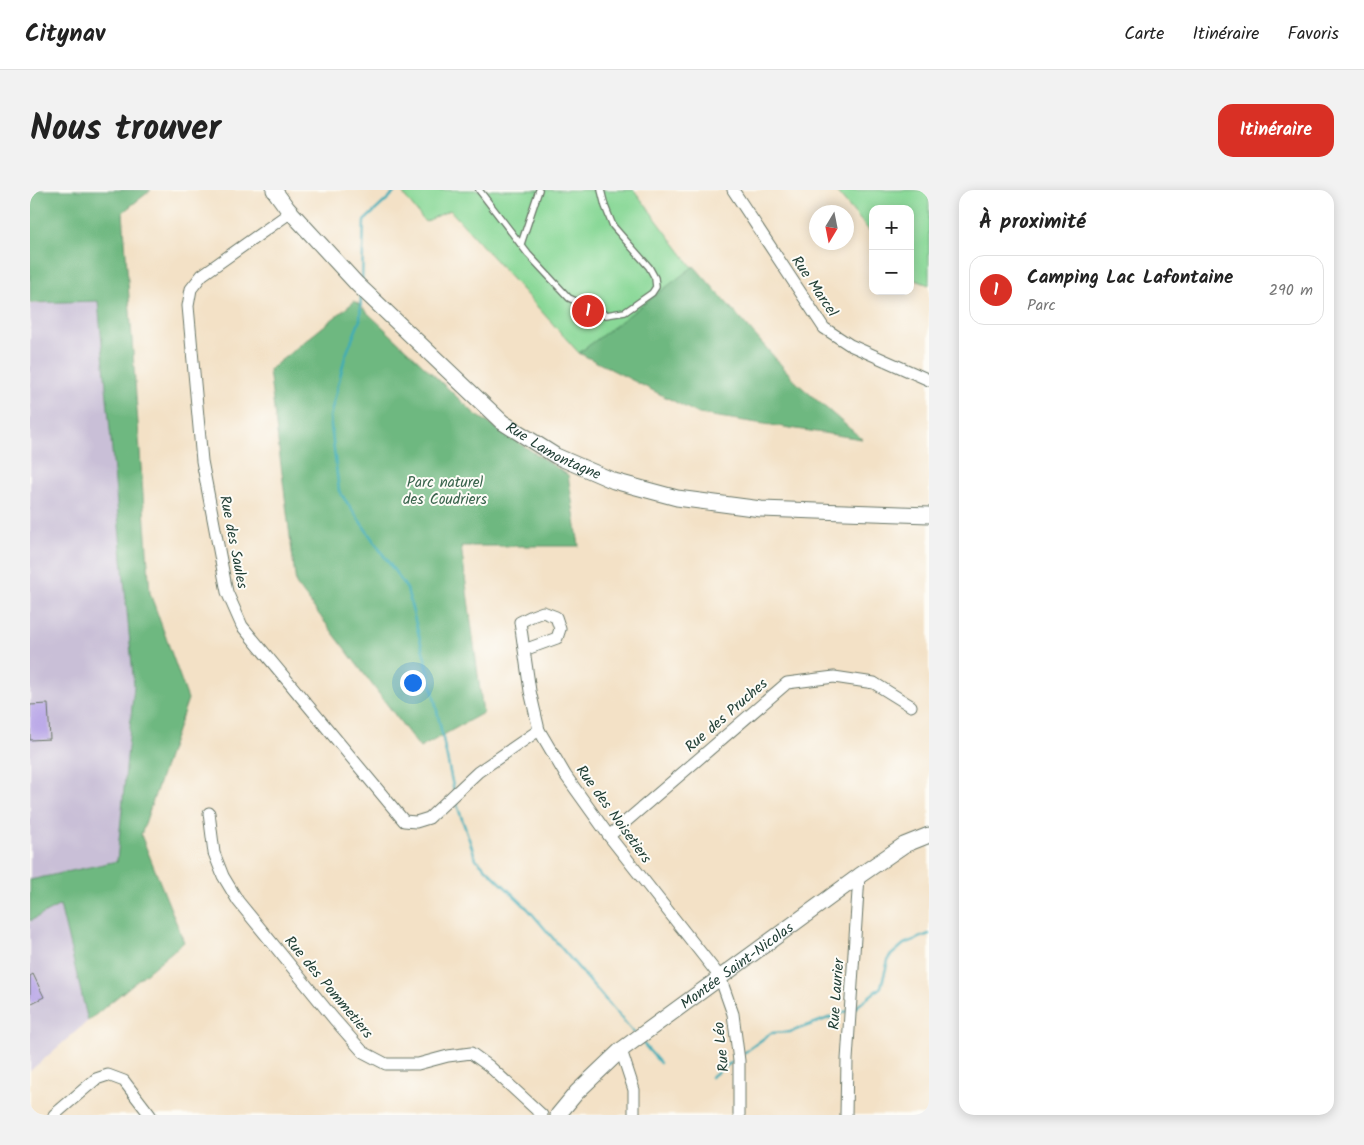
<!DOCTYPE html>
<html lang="fr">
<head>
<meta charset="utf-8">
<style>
	:root { --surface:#fff; --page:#f2f2f2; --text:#222; --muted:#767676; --line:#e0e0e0; --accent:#d93025 }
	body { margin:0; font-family:Kalam,sans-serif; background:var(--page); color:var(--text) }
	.controls { position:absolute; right:15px; top:15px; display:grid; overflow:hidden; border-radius:10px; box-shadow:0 2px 12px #0003 }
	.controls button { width:45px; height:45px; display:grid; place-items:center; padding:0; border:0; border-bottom:1px solid var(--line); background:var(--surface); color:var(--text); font:25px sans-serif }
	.compass { position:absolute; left:779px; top:15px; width:45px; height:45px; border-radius:50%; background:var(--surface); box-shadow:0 2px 12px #0003; rotate:190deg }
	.you { position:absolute; left:382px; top:492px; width:18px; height:18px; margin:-12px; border:4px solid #fff; border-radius:50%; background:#1a73e8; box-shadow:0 0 0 8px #1a73e833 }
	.badge { display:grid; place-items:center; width:32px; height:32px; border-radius:50%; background:var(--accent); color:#fff; font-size:16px; font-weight:700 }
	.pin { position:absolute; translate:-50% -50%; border:2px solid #fff; box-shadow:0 1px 5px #0006 }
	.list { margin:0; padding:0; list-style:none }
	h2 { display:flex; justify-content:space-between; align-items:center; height:65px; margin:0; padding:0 20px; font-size:21px }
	h2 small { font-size:16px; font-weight:400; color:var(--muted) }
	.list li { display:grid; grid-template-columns:32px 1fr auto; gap:15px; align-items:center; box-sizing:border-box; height:70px; margin:0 10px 10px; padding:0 10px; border:1px solid var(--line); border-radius:15px }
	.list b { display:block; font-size:19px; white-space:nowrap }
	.list p { margin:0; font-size:16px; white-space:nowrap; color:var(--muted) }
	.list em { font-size:16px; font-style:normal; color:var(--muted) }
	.map { position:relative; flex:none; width:899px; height:925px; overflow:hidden; border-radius:15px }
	header { display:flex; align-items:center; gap:30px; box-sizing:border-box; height:70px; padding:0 25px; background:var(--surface); border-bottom:1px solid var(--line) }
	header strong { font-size:24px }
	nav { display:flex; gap:28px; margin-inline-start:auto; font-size:18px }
	.intro { display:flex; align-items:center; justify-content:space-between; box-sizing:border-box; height:120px; padding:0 30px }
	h1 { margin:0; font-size:35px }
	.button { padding:12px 22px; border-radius:15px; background:var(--accent); color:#fff; font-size:18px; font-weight:700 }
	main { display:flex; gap:30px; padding:0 30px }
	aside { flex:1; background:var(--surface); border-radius:15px; box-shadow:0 2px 12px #0003 }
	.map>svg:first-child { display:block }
	.industrial { fill:#c9bfd7 }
	.green { fill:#89d897; stroke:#548a66 }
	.forest { fill:#6eb880; stroke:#467a5a }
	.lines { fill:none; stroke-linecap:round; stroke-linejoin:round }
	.stream { stroke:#3cacb7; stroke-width:2.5 }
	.building { fill:#b4a0e6 }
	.lane-casing { stroke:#697667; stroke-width:8 }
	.street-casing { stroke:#697667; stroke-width:13 }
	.secondary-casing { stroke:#697667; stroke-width:17 }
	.lane { stroke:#fff; stroke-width:5.5 }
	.street { stroke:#fff; stroke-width:11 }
	.secondary { stroke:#fff; stroke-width:15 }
	.labels { text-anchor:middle; stroke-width:4; stroke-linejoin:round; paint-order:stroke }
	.street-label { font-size:15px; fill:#1f3d34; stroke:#fdfcf7 }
	.park-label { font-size:15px; fill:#3a644d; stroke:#fdfcf7 }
</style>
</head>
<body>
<header>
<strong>Citynav</strong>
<nav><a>Carte</a><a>Itinéraire</a><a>Favoris</a></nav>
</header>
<div class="intro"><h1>Nous trouver</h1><a class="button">Itinéraire</a></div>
<main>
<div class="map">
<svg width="899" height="925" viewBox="0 0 899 925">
	<rect width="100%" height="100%" fill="#fdfcf7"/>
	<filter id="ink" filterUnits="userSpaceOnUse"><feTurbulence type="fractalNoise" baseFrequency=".02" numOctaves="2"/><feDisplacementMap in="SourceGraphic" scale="10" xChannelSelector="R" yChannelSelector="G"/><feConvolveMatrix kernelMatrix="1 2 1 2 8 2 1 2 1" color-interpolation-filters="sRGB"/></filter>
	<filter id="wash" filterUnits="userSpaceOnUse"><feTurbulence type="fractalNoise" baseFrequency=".0096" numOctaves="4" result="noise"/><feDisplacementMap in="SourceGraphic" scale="20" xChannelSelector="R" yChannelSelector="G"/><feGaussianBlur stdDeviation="1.12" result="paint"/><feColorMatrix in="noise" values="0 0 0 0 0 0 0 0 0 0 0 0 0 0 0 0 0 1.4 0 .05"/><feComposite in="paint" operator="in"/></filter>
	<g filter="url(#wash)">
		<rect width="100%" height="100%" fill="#f3e1c6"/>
		<polygon class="industrial" points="68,110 104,496 87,672 28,684 58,831 0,881 0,114"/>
		<g class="green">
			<polygon points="370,0 604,0 663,78 549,163 420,20 395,32"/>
			<polygon points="805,0 899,0 899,95 880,88 880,19 843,19 843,45"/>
		</g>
		<g class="forest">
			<polygon points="0,0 121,0 93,22 120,403 158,509 111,645 154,752 58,831 30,715 0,731 0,690 87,671 104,496 68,111 0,113"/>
			<polygon points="664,76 768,194 832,249 669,224 549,163"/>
			<polygon points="325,111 445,224 538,285 549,356 431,356 453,523 390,558 266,394 239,180"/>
		</g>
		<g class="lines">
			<g class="stream">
				<polyline points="332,91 334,31 364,3 364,0"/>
				<polyline points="331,106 330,130 315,167 300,227 309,301 377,399 401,492 424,601"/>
				<polyline points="425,609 446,669 498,719 604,843"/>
				<polyline points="825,818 851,797 859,767 874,754 899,744"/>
				<polyline points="611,851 630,873"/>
				<polyline points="711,865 741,843 760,842 818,821"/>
				<polyline points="681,887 705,870"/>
			</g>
		</g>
		<g id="blocks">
			<g class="building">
				<polygon points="18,514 20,549 0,550 0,515"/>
				<polygon points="3,784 14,807 0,814 0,786"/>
			</g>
		</g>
	</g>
	<g filter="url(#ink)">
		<use href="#blocks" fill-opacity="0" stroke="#697667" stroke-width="1"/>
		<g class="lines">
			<g class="lane-casing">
				<g id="lane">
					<polyline points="449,0 498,64 539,108 576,125 595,122 622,103 626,97 625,88 619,77 583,36 575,16 571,0"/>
					<polyline points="491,54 509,0"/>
				</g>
			</g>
			<g class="street-casing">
				<g id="street">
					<polyline points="703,0 794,138 820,155 899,190"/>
					<polyline points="261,22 172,85 161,99 158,116 172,271 197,402 212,436 374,631 386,632 399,628 448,582 509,540"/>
					<polyline points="494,460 527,448 530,439 526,427 513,422 502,426 490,432 500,501 509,540 536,586 579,646 690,787 703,824 709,871 709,925"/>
					<polyline points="179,623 184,663 193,686 208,711 304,829 333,862 356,874 388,874 418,866 441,863 459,876 512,925"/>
					<polyline points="579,646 757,493 804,487 844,493 881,516"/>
					<polyline points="591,860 604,900 604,925"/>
					<polyline points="24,925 66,889 78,885 94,891 120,925"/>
					<polyline points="816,925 817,870 829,686"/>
				</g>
			</g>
			<g class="secondary-casing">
				<g id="secondary">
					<path id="s1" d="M 244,0 L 257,18 L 327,94 L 472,232 L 526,266 L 584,291 L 647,308 L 731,319 L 899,325"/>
					<path id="s2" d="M 528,925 L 547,902 L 591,860 L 829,686 L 874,655 L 899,645"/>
				</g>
			</g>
			<use href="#lane" class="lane"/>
			<use href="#street" class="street"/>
			<use href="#secondary" class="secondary"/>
		</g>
	</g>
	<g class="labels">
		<g class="street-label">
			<text transform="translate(785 96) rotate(56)" y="5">Rue Marcel</text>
			<text dy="5" stroke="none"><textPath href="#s1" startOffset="385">Rue Lamontagne</textPath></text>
			<text transform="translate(204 352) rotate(79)" y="5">Rue des Saules</text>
			<text transform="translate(696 525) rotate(-41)" y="5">Rue des Pruches</text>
			<text transform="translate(584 624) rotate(54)" y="5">Rue des Noisetiers</text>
			<text dy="5" stroke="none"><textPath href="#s2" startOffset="234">Montée Saint-Nicolas</textPath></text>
			<text transform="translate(299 797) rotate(50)" y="5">Rue des Pommetiers</text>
			<text transform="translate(806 804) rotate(-86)" y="5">Rue Laurier</text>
			<text transform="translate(691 857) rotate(-96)" y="5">Rue Léo</text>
		</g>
		<g class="park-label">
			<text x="415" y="297">Parc naturel<tspan x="415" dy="17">des Coudriers</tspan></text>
		</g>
	</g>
</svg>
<div class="controls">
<button>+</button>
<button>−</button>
</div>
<svg class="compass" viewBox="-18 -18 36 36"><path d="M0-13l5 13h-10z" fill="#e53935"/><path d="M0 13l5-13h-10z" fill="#767676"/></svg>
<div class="you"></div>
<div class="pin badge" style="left:558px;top:121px">1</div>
</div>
<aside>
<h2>À proximité<small></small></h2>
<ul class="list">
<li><span class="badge">1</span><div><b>Camping Lac Lafontaine</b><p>Parc</p></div><em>290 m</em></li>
</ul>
</aside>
</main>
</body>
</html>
